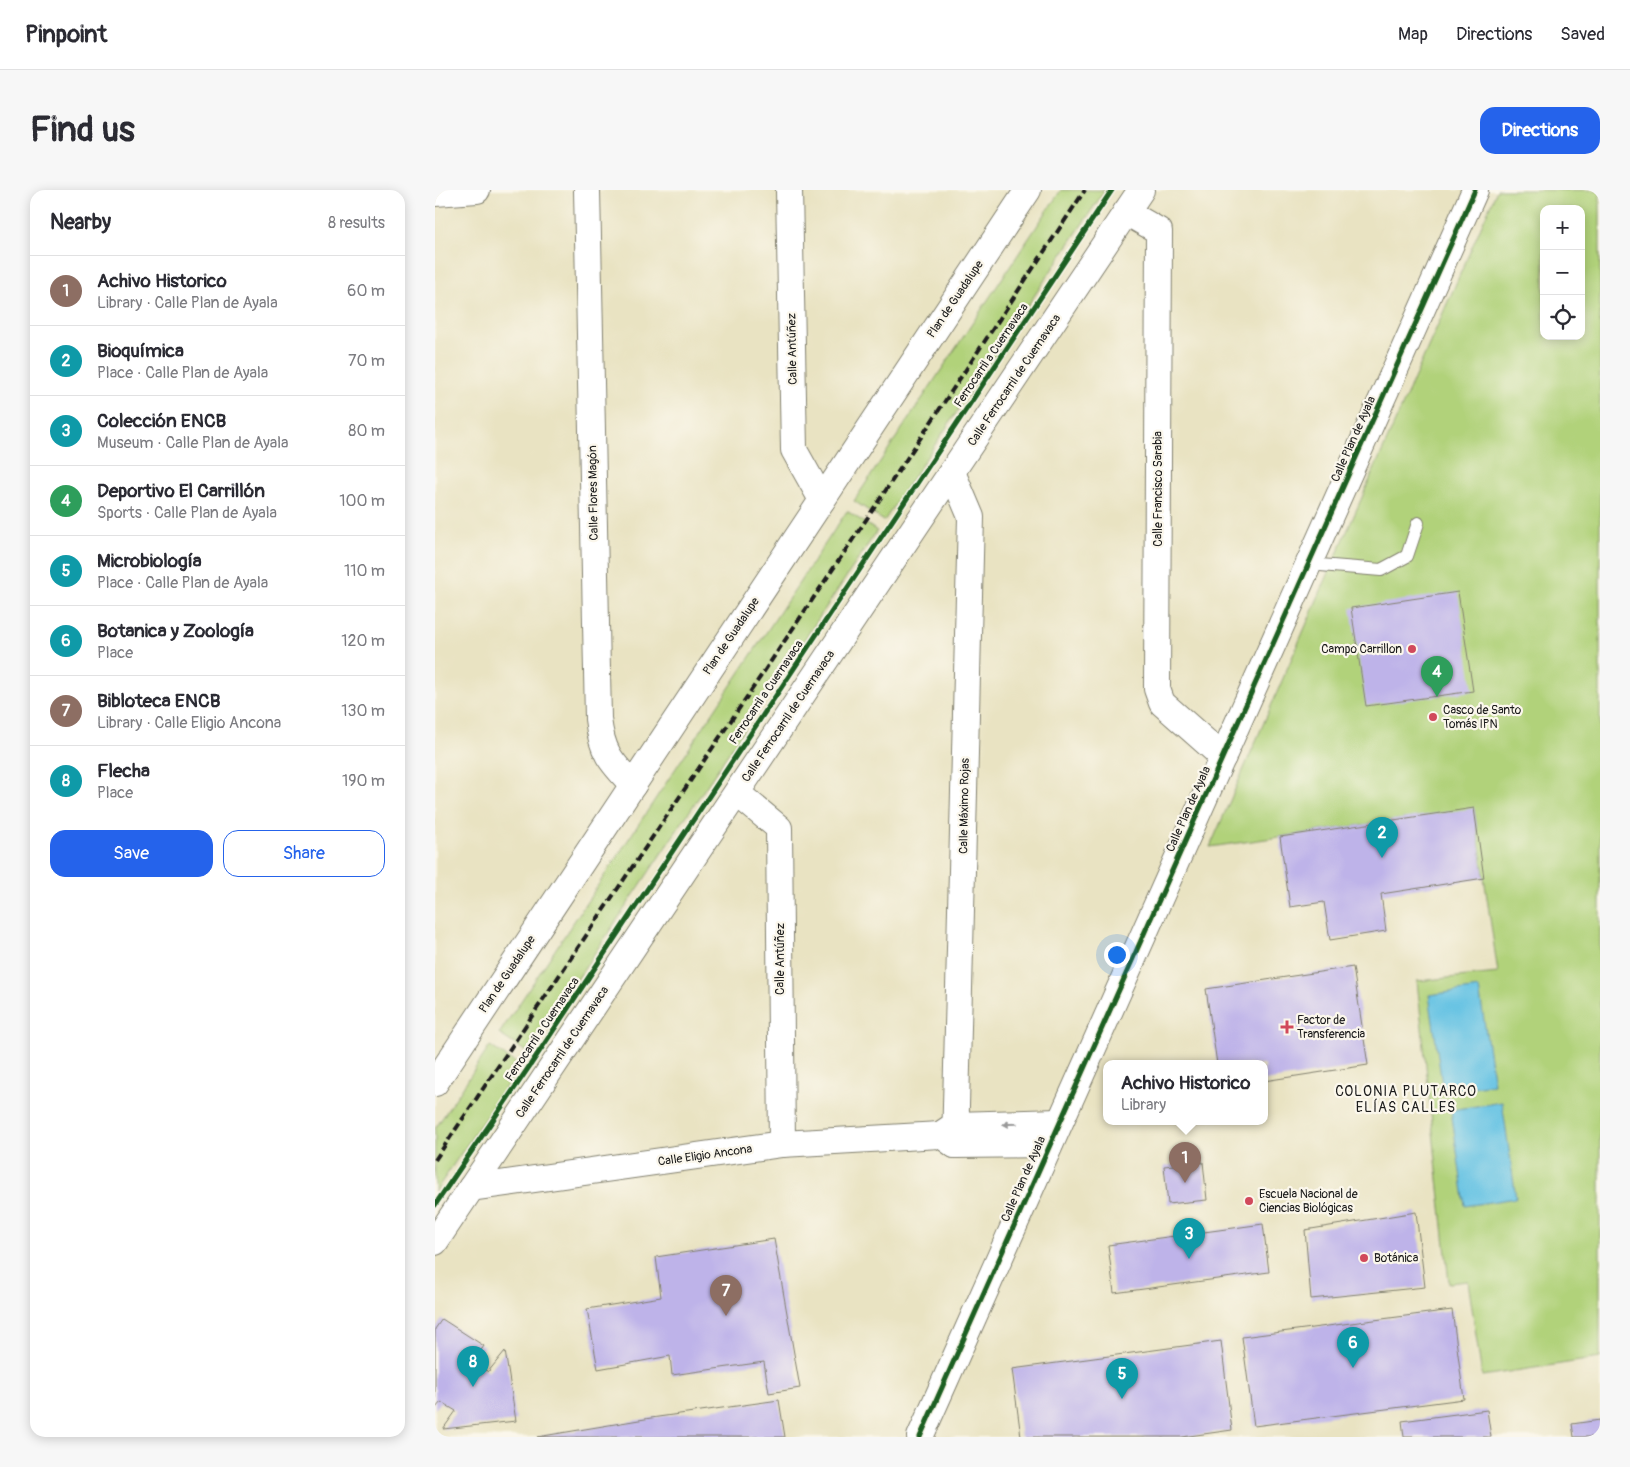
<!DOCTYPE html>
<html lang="en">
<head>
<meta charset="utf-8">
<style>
	:root { --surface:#fff; --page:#f7f7f7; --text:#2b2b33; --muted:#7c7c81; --line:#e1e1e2; --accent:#2563eb }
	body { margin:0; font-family:Pangolin,sans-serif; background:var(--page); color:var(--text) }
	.controls { position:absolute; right:15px; top:15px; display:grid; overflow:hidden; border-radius:10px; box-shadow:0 2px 12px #0003 }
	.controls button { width:45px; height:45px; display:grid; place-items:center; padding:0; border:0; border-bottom:1px solid var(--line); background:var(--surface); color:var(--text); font:25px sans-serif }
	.you { position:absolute; left:681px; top:764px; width:18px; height:18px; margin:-12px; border:4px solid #fff; border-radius:50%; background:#1a73e8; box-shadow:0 0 0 8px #1a73e833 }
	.badge { display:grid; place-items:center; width:32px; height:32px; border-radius:50%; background:var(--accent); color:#fff; font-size:16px; font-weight:700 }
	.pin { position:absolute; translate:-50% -41px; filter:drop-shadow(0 1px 2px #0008) }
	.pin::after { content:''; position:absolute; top:26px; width:18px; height:15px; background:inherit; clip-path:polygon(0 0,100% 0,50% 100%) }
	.popup { position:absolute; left:668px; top:870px; width:165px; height:65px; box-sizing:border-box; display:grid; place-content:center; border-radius:10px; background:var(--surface); filter:drop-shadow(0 1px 4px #0005); font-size:16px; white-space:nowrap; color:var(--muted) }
	.popup b { font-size:19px; color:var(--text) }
	.popup::after { content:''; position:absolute; left:50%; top:100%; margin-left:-10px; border:10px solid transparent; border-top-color:var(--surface) }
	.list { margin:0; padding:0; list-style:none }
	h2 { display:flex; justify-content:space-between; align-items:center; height:65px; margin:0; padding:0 20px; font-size:21px }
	h2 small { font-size:16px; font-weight:400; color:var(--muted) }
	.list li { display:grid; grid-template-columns:32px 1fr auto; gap:15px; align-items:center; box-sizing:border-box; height:70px; padding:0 20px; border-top:1px solid var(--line) }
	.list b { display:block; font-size:19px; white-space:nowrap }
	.list p { margin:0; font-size:16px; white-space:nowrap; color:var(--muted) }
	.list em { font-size:16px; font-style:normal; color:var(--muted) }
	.actions { display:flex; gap:10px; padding:15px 20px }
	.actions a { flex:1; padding:11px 0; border:1px solid var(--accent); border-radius:15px; text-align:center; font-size:18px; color:var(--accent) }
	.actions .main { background:var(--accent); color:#fff }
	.icon { flex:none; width:28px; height:28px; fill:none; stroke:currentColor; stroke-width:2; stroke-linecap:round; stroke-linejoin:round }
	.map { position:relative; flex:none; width:1165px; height:1247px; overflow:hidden; border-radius:15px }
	header { display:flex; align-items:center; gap:30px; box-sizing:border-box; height:70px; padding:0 25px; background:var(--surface); border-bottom:1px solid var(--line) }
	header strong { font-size:24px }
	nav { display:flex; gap:28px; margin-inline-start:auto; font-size:18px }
	.intro { display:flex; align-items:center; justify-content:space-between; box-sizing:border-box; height:120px; padding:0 30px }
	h1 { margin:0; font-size:35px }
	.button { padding:12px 22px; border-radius:15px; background:var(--accent); color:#fff; font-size:18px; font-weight:700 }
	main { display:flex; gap:30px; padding:0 30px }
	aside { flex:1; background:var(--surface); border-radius:15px; box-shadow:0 2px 12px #0003 }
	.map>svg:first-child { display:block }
	.green { fill:#b1d27a; stroke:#66774b; fill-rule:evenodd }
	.water { fill:#65c2e3; stroke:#406f80 }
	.building { fill:#beb3e9 }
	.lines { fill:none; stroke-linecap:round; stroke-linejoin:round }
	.service-casing { stroke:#82806f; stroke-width:14 }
	.minor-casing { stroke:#82806f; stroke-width:28 }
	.service { stroke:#fff; stroke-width:12 }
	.minor { stroke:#fff; stroke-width:26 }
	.rail { stroke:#1c1c1c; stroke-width:4; stroke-dasharray:8 4; stroke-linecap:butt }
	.cycleway-casing { stroke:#fbf7ec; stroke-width:8 }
	.cycleway { stroke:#1b5e20; stroke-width:5 }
	.oneway { fill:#999 }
	.poi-dot { fill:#d1495b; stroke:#fbf7ec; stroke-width:2 }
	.labels { text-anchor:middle; stroke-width:4.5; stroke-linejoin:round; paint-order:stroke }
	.street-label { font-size:12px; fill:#1c1c1c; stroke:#fbf7ec }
	.poi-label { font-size:12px; fill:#1c1c1c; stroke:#fbf7ec; text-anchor:start }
	.neighbourhood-label { font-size:14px; letter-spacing:1px; fill:#1c1c1c; stroke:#fbf7ec }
</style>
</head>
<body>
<header>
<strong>Pinpoint</strong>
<nav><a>Map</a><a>Directions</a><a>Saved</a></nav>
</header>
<div class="intro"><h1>Find us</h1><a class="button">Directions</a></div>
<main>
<aside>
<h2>Nearby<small>8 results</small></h2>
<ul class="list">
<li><span class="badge" style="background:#8d6e63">1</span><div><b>Achivo Historico</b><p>Library · Calle Plan de Ayala</p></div><em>60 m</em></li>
<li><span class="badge" style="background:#0f9aa8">2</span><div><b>Bioquímica</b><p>Place · Calle Plan de Ayala</p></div><em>70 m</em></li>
<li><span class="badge" style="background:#0f9aa8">3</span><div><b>Colección ENCB</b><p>Museum · Calle Plan de Ayala</p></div><em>80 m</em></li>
<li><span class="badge" style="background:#2e9e5b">4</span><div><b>Deportivo El Carrillón</b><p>Sports · Calle Plan de Ayala</p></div><em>100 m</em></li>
<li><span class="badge" style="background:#0f9aa8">5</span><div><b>Microbiología</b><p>Place · Calle Plan de Ayala</p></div><em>110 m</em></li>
<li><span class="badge" style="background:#0f9aa8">6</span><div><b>Botanica y Zoología</b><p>Place</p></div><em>120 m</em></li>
<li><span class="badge" style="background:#8d6e63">7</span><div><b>Bibloteca ENCB</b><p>Library · Calle Eligio Ancona</p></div><em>130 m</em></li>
<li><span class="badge" style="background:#0f9aa8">8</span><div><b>Flecha</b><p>Place</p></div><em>190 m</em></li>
</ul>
<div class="actions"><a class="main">Save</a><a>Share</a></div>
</aside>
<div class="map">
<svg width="1165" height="1247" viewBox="0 0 1165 1247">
	<rect width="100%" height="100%" fill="#fbf7ec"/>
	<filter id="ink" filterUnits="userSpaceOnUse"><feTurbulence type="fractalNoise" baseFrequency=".02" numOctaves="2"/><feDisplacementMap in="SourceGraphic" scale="10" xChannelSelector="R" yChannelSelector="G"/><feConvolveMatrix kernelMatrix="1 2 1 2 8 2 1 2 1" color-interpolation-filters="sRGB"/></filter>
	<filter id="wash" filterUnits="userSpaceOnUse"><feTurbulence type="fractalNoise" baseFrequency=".0096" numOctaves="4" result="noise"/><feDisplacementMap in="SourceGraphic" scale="20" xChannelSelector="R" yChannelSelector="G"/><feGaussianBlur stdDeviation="1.12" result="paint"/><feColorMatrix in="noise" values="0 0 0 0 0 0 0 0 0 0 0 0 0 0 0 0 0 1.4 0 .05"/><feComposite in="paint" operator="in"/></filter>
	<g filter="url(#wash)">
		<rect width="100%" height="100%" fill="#e9e3c2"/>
		<g class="green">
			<polygon points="626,0 670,0 449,331 419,311"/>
			<path d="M 1062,0 L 1165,0 L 1165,1168 L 1047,1186 L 1033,1091 L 1014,1093 L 982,791 L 1063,783 L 1039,619 L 775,657 L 888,396 ZM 1109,19 L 1146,19 L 1146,146 L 1109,146 Z"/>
			<polygon points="412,321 442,341 93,863 64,844"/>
			<polygon points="55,856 85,876 0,1002 0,939"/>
		</g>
		<g class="water">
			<polygon points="1044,798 1059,894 1008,901 994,805"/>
			<polygon points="1067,912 1081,1008 1030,1016 1016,920"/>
		</g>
		<g id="blocks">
			<g class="building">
				<polygon points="1023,402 1038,501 931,516 916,418"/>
				<polygon points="1039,618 1049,688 946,704 951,741 895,750 889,712 855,717 845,647"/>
				<polygon points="918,777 933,875 829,891 829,874 782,874 771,799"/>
				<polygon points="768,972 772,1010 733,1014 729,976"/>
				<polygon points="981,1022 990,1097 876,1109 870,1040"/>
				<polygon points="828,1034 834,1082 679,1103 673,1055"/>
				<polygon points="339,1049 365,1198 334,1203 329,1172 237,1185 235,1166 163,1179 152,1119 226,1107 221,1067"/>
				<polygon points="1017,1120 1029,1209 819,1236 807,1147"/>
				<polygon points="7,1129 49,1156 39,1170 53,1182 70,1161 81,1231 8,1239 21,1221 6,1212 0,1219 0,1139"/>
				<polygon points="786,1151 797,1240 747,1247 586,1247 577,1179"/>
				<polygon points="344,1210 350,1247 102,1247 216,1228"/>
				<polygon points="1052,1220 1056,1247 969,1247 967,1231"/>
				<polygon points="1165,1230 1165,1247 1139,1247 1137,1234"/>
			</g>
		</g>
	</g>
	<g filter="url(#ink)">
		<use href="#blocks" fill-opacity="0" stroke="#82806f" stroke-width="1"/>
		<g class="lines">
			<g class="service-casing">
				<polyline id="service" points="873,374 946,380 972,366 983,333"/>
			</g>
			<g class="minor-casing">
				<g id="minor">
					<path d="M 152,0 L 163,529 C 167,562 175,571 198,595"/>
					<polyline points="354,0 359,260 387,310"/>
					<polyline points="0,3 42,0"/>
					<polyline points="691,22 724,41 722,499 727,513 788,567"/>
					<polyline points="517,282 536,327 520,955"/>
					<polyline points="302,603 344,638 347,954"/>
					<polyline points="0,893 593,0"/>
					<polyline points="506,945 520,955 615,954"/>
					<polyline points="36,998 347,954 505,945 520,935 624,932"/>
					<polyline points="0,1052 706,0"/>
					<polyline points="485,1247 1040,0"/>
				</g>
			</g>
			<use href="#service" class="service"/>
			<use href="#minor" class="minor"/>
			<polyline class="rail" points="0,970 433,327 650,0"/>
			<g class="cycleway-casing">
				<g id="cycleway">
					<polyline points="0,1015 96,874 677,0"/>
					<polyline points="485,1247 1040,0"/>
				</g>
			</g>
			<use href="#cycleway" class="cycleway"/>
		</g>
		<defs><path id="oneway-solid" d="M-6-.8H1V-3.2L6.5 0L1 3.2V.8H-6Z" transform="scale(1.25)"/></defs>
		<use class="oneway" href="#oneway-solid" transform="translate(575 934) rotate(179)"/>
	</g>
	<g class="poi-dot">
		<circle cx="977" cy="459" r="5"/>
		<circle cx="998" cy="527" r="5"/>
		<path d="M849.5 829.5h5v5h5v5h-5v5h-5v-5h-5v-5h5z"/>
		<circle cx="814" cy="1011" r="5"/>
		<circle cx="929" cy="1068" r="5"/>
	</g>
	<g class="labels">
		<g class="street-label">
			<text transform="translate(520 109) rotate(-56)" y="4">Plan de Guadalupe</text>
			<text transform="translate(357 159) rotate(-91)" y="4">Calle Antúñez</text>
			<text transform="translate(556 165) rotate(-56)" y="4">Ferrocarril a Cuernavaca</text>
			<text transform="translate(579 190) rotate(-56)" y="4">Calle Ferrocarril de Cuernavaca</text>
			<text transform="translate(918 249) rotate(-66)" y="4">Calle Plan de Ayala</text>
			<text transform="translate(723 299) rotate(-90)" y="4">Calle Francisco Sarabia</text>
			<text transform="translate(158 303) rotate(-91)" y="4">Calle Flores Magón</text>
			<text transform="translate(296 446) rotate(-56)" y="4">Plan de Guadalupe</text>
			<text transform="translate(331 502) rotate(-56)" y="4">Ferrocarril a Cuernavaca</text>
			<text transform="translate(353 526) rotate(-56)" y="4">Calle Ferrocarril de Cuernavaca</text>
			<text transform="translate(529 616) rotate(-89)" y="4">Calle Máximo Rojas</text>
			<text transform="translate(753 619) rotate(-66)" y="4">Calle Plan de Ayala</text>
			<text transform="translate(345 769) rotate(-90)" y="4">Calle Antúñez</text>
			<text transform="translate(72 784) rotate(-56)" y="4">Plan de Guadalupe</text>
			<text transform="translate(107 839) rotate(-56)" y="4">Ferrocarril a Cuernavaca</text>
			<text transform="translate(127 862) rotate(-56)" y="4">Calle Ferrocarril de Cuernavaca</text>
			<text transform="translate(270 965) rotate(-8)" y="4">Calle Eligio Ancona</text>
			<text transform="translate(588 989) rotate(-66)" y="4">Calle Plan de Ayala</text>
		</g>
		<g class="poi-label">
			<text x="967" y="463" text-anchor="end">Campo Carrillon</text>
			<text x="1008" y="524">Casco de Santo<tspan x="1008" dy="14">Tomás IPN</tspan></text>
			<text x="862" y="834">Factor de<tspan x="862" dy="14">Transferencia</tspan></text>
			<text x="824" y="1008">Escuela Nacional de<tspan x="824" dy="14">Ciencias Biológicas</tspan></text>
			<text x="939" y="1072">Botánica</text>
		</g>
		<g class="neighbourhood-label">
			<text x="971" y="906">COLONIA PLUTARCO<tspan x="971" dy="16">ELÍAS CALLES</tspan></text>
		</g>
	</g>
</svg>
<div class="controls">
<button>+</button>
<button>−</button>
<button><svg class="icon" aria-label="locate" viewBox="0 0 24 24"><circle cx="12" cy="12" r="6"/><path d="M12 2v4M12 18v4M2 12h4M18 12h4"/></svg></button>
</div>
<div class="you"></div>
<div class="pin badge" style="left:750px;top:993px;background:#8d6e63">1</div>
<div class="popup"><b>Achivo Historico</b>Library</div>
<div class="pin badge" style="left:947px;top:668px;background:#0f9aa8">2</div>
<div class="pin badge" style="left:754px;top:1069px;background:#0f9aa8">3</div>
<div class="pin badge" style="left:1002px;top:507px;background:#2e9e5b">4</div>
<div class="pin badge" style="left:687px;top:1209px;background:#0f9aa8">5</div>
<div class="pin badge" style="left:918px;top:1178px;background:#0f9aa8">6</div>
<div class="pin badge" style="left:291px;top:1126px;background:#8d6e63">7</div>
<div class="pin badge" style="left:38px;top:1197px;background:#0f9aa8">8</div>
</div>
</main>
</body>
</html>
